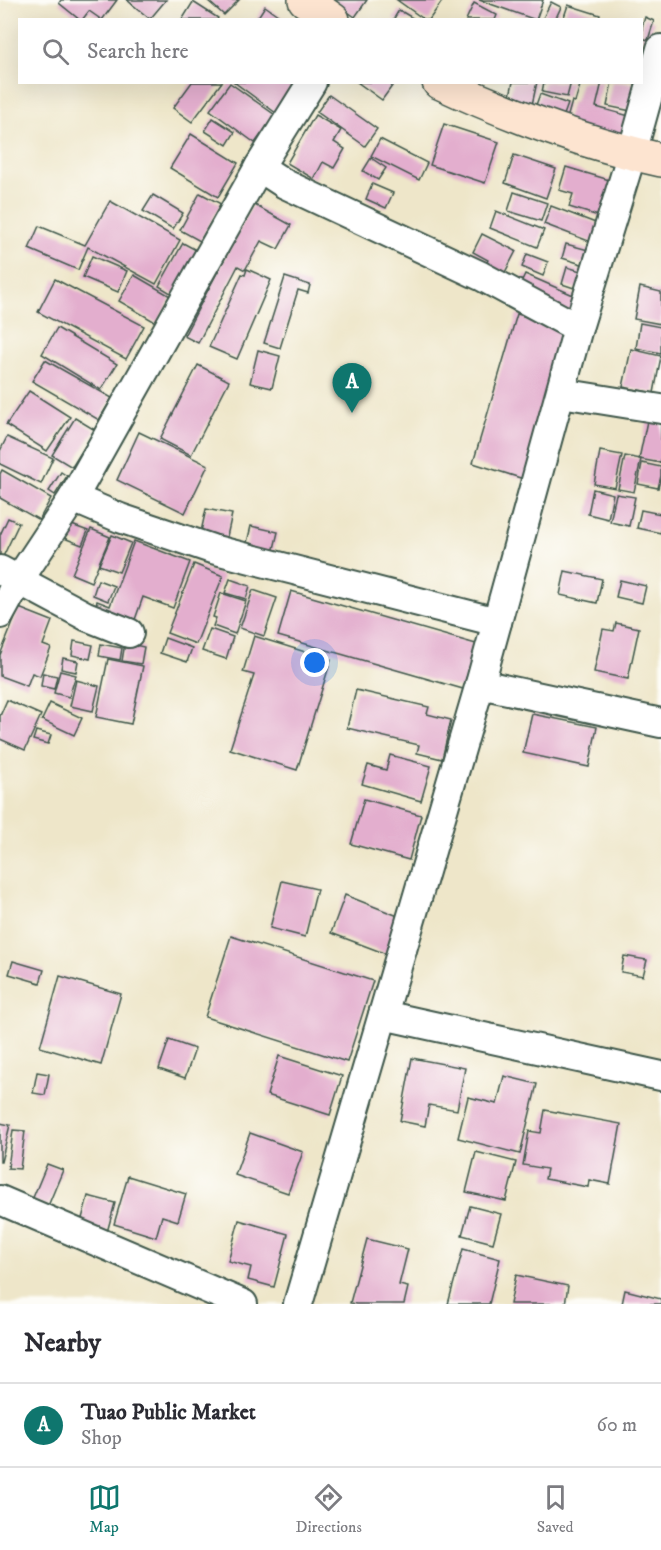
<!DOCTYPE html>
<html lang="en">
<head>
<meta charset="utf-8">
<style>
	:root { --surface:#fff; --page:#f2f2f3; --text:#2b2b33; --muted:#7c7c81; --line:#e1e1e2; --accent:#0f766e }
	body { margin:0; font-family:"IM FELL DW Pica",serif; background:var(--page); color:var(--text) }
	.you { position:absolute; left:315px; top:663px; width:21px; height:21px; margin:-15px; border:4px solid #fff; border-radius:50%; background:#1a73e8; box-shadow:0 0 0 9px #1a73e833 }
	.badge { display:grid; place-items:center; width:39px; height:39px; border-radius:50%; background:var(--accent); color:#fff; font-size:20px; font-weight:700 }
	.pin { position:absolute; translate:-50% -50px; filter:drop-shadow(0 2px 3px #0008) }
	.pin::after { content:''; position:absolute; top:32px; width:21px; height:18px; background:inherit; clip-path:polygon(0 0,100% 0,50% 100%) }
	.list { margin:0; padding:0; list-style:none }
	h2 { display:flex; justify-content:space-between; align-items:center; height:78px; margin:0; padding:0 24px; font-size:26px }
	h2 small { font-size:20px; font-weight:400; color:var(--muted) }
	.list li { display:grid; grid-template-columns:39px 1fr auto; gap:18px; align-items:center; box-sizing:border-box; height:84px; padding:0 24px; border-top:2px solid var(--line) }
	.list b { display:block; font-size:22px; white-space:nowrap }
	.list p { margin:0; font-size:20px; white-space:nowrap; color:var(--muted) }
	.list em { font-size:20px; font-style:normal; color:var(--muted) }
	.icon { flex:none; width:33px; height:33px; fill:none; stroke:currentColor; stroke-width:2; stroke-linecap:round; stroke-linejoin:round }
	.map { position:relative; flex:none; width:661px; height:1304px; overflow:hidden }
	.search { position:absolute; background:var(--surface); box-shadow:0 6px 24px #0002; left:18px; right:18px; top:18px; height:66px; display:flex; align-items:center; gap:15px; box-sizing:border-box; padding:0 21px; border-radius:0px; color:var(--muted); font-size:22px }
	.sheet { height:162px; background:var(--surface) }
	nav { display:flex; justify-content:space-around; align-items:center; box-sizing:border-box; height:84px; border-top:2px solid var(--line); background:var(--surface); font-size:16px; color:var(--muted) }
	nav a { display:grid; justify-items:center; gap:3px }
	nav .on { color:var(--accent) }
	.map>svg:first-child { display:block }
	.building { fill:#e3aece }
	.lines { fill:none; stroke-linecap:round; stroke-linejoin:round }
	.minor-casing { stroke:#3e564a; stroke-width:32 }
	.secondary-casing { stroke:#3e564a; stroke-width:36 }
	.minor { stroke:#fff; stroke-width:28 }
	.secondary { stroke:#fde4d0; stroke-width:33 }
</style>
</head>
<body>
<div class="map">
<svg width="661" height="1304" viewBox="0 0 661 1304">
	<rect width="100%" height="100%" fill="#fdfcf7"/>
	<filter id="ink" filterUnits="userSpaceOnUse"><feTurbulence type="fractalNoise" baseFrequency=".0167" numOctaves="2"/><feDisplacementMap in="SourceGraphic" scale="12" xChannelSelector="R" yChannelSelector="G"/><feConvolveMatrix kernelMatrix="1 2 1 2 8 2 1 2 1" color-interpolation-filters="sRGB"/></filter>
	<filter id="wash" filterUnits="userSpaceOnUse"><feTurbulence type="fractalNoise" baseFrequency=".008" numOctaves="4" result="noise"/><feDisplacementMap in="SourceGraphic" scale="24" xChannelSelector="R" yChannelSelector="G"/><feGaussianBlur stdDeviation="1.35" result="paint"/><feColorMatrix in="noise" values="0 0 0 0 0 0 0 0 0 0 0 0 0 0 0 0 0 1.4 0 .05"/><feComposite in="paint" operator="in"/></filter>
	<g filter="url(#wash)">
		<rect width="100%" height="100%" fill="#eee6c9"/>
		<g id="blocks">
			<g class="building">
				<polygon points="61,0 117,0 102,20 89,11 82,20 80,20 59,3"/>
				<polygon points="127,0 166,0 150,19"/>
				<polygon points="207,0 239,0 224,15"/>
				<polygon points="331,0 367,0 355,17"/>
				<polygon points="397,0 443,0 429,20 425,20"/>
				<polygon points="479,0 543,0 536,20"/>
				<polygon points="193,2 218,18 217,20 182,20"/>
				<polygon points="551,2 561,7 555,20 542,20"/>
				<polygon points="474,3 497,15 495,20 466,20"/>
				<polygon points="568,5 600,15 599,20 563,20"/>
				<polygon points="265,6 285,20 256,20"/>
				<polygon points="399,10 416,20 393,20"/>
				<polygon points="645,17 654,21 648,40 642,38 642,27"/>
				<polygon points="192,82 222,82 192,122 173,108"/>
				<polygon points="234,82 294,82 297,85 276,113"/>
				<polygon points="357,82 395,82 382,100"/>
				<polygon points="513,82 537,82 530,114 507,109"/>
				<polygon points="544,82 571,82 567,97 542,92"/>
				<polygon points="581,82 602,82 596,107 633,117 627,142 565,126 572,101 575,102"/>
				<polygon points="612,82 642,84 636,112 607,106"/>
				<polygon points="230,83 275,115 255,143 210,110"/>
				<polygon points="540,94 568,104 560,126 532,116"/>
				<polygon points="329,95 377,129 365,146 317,112"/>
				<polygon points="315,115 341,130 334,142 345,149 334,168 323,162 314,179 287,163"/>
				<polygon points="213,118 235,132 227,145 205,131"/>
				<polygon points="444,124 499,142 485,183 430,165"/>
				<polygon points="191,134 238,163 218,197 170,168"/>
				<polygon points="380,139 427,163 419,180 371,156"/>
				<polygon points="514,155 556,169 546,198 505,183"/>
				<polygon points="371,158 386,168 378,180 363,171"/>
				<polygon points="566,167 616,182 605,218 569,207 573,194 559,190"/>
				<polygon points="372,184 393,193 386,208 366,199"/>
				<polygon points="514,192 547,203 541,221 508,211"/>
				<polygon points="200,193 221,204 200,241 180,230"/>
				<polygon points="153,195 183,213 173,229 143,211"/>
				<polygon points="110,201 180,240 156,284 88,247 78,270 29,249 39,226 85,245"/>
				<polygon points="253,204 291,225 278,249 261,241 245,270 238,266 198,343 184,336"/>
				<polygon points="551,206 606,227 599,245 544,224"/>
				<polygon points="496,211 544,230 537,247 490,228"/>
				<polygon points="482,234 516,251 501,280 483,271 488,260 473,252"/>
				<polygon points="183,243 198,251 174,295 159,286"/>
				<polygon points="566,244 592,251 588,266 562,258"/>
				<polygon points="527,254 548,262 543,276 522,267"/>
				<polygon points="92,256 127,271 118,292 83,277"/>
				<polygon points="567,267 591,274 586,292 562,284"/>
				<polygon points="247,269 271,280 237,359 209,347 242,274 245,275"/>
				<polygon points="525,274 580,298 573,314 518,289"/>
				<polygon points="134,275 172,297 157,323 119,301"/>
				<polygon points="285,277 310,285 308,293 298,290 280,348 264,343"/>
				<polygon points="55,279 144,326 126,359 38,312"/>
				<polygon points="640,287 661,292 661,324 634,319"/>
				<polygon points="517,314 572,330 530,481 473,463"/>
				<polygon points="640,323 661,327 661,353 636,348"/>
				<polygon points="57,328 117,364 101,390 42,354"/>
				<polygon points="631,349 661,356 654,393 623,387"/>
				<polygon points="258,350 280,356 272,388 250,383"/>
				<polygon points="45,360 112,398 99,420 32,381"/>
				<polygon points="198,365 229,381 191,455 160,439"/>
				<polygon points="29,391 70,417 47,451 6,425"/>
				<polygon points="75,418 95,430 72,467 52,455"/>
				<polygon points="647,421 661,424 661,463 639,459"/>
				<polygon points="139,432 208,465 185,513 117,480"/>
				<polygon points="7,437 53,458 41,484 0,464 0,451"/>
				<polygon points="600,451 622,455 615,488 594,484"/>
				<polygon points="625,456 641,459 634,492 618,489"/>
				<polygon points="642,463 661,467 661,476 658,488 638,484"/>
				<polygon points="2,470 51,498 39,520 0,498 0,474"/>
				<polygon points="61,472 67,476 55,495 49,491"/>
				<polygon points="593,489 613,494 608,519 588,514"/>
				<polygon points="616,494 635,497 629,526 610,522"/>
				<polygon points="206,509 232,514 226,541 200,536"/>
				<polygon points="641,510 661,514 661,533 637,528"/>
				<polygon points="8,518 19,523 0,563 0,535"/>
				<polygon points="69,524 88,531 82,545 64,538"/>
				<polygon points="251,526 278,532 272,557 245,551"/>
				<polygon points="91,529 110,537 91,582 72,574"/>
				<polygon points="112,535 131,543 119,572 99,565"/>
				<polygon points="134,541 190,562 173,608 143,597 131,631 92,617 97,601 110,606"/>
				<polygon points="194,564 223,576 196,644 167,633"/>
				<polygon points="565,571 602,579 597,603 560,595"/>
				<polygon points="230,579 250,586 246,599 225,593"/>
				<polygon points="98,580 114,586 108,601 93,595"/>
				<polygon points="620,580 646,586 642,603 616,597"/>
				<polygon points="253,590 277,598 264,636 240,628"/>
				<polygon points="291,591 483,646 470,691 278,636"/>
				<polygon points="221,593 246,601 235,634 213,626 216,618 213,617"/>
				<polygon points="19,608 52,621 43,645 51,648 40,676 32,673 27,686 0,676 0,655"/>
				<polygon points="616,623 639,628 628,679 594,672 603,629 614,631"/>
				<polygon points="210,629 233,637 226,659 202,651"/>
				<polygon points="254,636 331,660 297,770 230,749 254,675 243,672"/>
				<polygon points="165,638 192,648 187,662 160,653"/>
				<polygon points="74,641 93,645 90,659 72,655"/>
				<polygon points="125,643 144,647 141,664 122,661"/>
				<polygon points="101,644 122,648 120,660 99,656"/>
				<polygon points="63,658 78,661 76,672 61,669"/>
				<polygon points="108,659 143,666 131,724 96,717"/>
				<polygon points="60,671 76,675 69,697 54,693"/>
				<polygon points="43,673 57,676 54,689 41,686"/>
				<polygon points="76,680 99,686 93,711 70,706"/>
				<polygon points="356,690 429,707 427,714 451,720 442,759 417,753 419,745 347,728"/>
				<polygon points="7,700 41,715 25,750 0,739 0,716"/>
				<polygon points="50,703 82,718 74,735 42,720"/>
				<polygon points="532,714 597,727 589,767 523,753"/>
				<polygon points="36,731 51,735 48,744 33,740"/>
				<polygon points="390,755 431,766 421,801 362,784 368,765 386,770"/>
				<polygon points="364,799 421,815 409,860 351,844"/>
				<polygon points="282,881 317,889 305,937 270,928"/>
				<polygon points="345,895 403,918 389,955 331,933"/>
				<polygon points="231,936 373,981 347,1062 205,1017"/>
				<polygon points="624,956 647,960 643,976 621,972"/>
				<polygon points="13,961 44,970 40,983 9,974"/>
				<polygon points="60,976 121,994 101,1065 40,1047"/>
				<polygon points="169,1040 195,1049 185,1078 159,1069"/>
				<polygon points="279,1056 342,1076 330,1115 267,1095"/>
				<polygon points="412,1058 465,1068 457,1110 429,1105 425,1126 400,1121"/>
				<polygon points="37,1072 49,1074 45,1095 33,1093"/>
				<polygon points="504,1076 537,1084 520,1154 458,1138 468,1097 497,1104"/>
				<polygon points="545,1110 621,1124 610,1184 589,1180 588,1187 545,1179 547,1169 523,1165 529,1131 541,1133"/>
				<polygon points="0,1123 10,1125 1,1162 0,1162"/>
				<polygon points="13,1130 25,1131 20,1169 8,1168"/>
				<polygon points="250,1133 303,1152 288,1193 235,1175"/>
				<polygon points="476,1152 516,1162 506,1201 466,1192"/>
				<polygon points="47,1164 63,1170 48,1206 32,1200"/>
				<polygon points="128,1176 186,1194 178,1221 162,1216 156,1237 114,1224"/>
				<polygon points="88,1196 115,1203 106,1236 79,1230"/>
				<polygon points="470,1206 501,1214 493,1243 462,1235"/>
				<polygon points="239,1220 288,1234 274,1287 248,1280 251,1267 228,1261"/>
				<polygon points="367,1239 408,1249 399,1285 408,1287 404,1304 356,1304 350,1303"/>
				<polygon points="463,1249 500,1259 489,1304 448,1304"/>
				<polygon points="516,1275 568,1286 565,1304 510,1304"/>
				<polygon points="625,1290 661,1299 661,1304 622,1304"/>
			</g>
		</g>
	</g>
	<g filter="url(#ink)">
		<use href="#blocks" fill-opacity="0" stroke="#3e564a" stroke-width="1.5"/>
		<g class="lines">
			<g class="minor-casing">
				<g id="minor">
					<polyline points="259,167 285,184 481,276 578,328"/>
					<polyline points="561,393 661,409"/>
					<polyline points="73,498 120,518 212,549 497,622"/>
					<polyline points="0,570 86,616 129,633"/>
					<polyline points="0,614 18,581 73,498 259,167 312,82"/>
					<polyline points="480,684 661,723"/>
					<polyline points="383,1015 661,1076"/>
					<polyline points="0,1200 243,1304"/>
					<polyline points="298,1304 480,684 578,328 632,153 661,49"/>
				</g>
			</g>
			<g class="secondary-casing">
				<g id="secondary">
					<polyline points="305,0 333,20"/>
					<path d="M 439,82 C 510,115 585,143 661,160"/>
				</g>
			</g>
			<use href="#minor" class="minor"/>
			<use href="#secondary" class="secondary"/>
		</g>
	</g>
</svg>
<div class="you"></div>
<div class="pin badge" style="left:352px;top:413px">A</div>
<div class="search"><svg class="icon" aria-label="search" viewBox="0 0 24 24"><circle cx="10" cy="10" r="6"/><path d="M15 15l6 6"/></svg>Search here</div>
</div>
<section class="sheet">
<h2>Nearby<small></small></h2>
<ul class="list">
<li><span class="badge">A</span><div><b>Tuao Public Market</b><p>Shop</p></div><em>60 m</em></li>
</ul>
</section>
<nav>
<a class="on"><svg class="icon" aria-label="map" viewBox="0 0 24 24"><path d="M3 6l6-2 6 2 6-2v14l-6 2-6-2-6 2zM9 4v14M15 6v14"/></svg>Map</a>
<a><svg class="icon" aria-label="directions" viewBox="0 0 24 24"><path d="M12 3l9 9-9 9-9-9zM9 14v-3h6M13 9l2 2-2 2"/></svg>Directions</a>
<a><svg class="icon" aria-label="saved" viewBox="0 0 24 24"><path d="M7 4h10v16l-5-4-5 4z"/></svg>Saved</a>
</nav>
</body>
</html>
